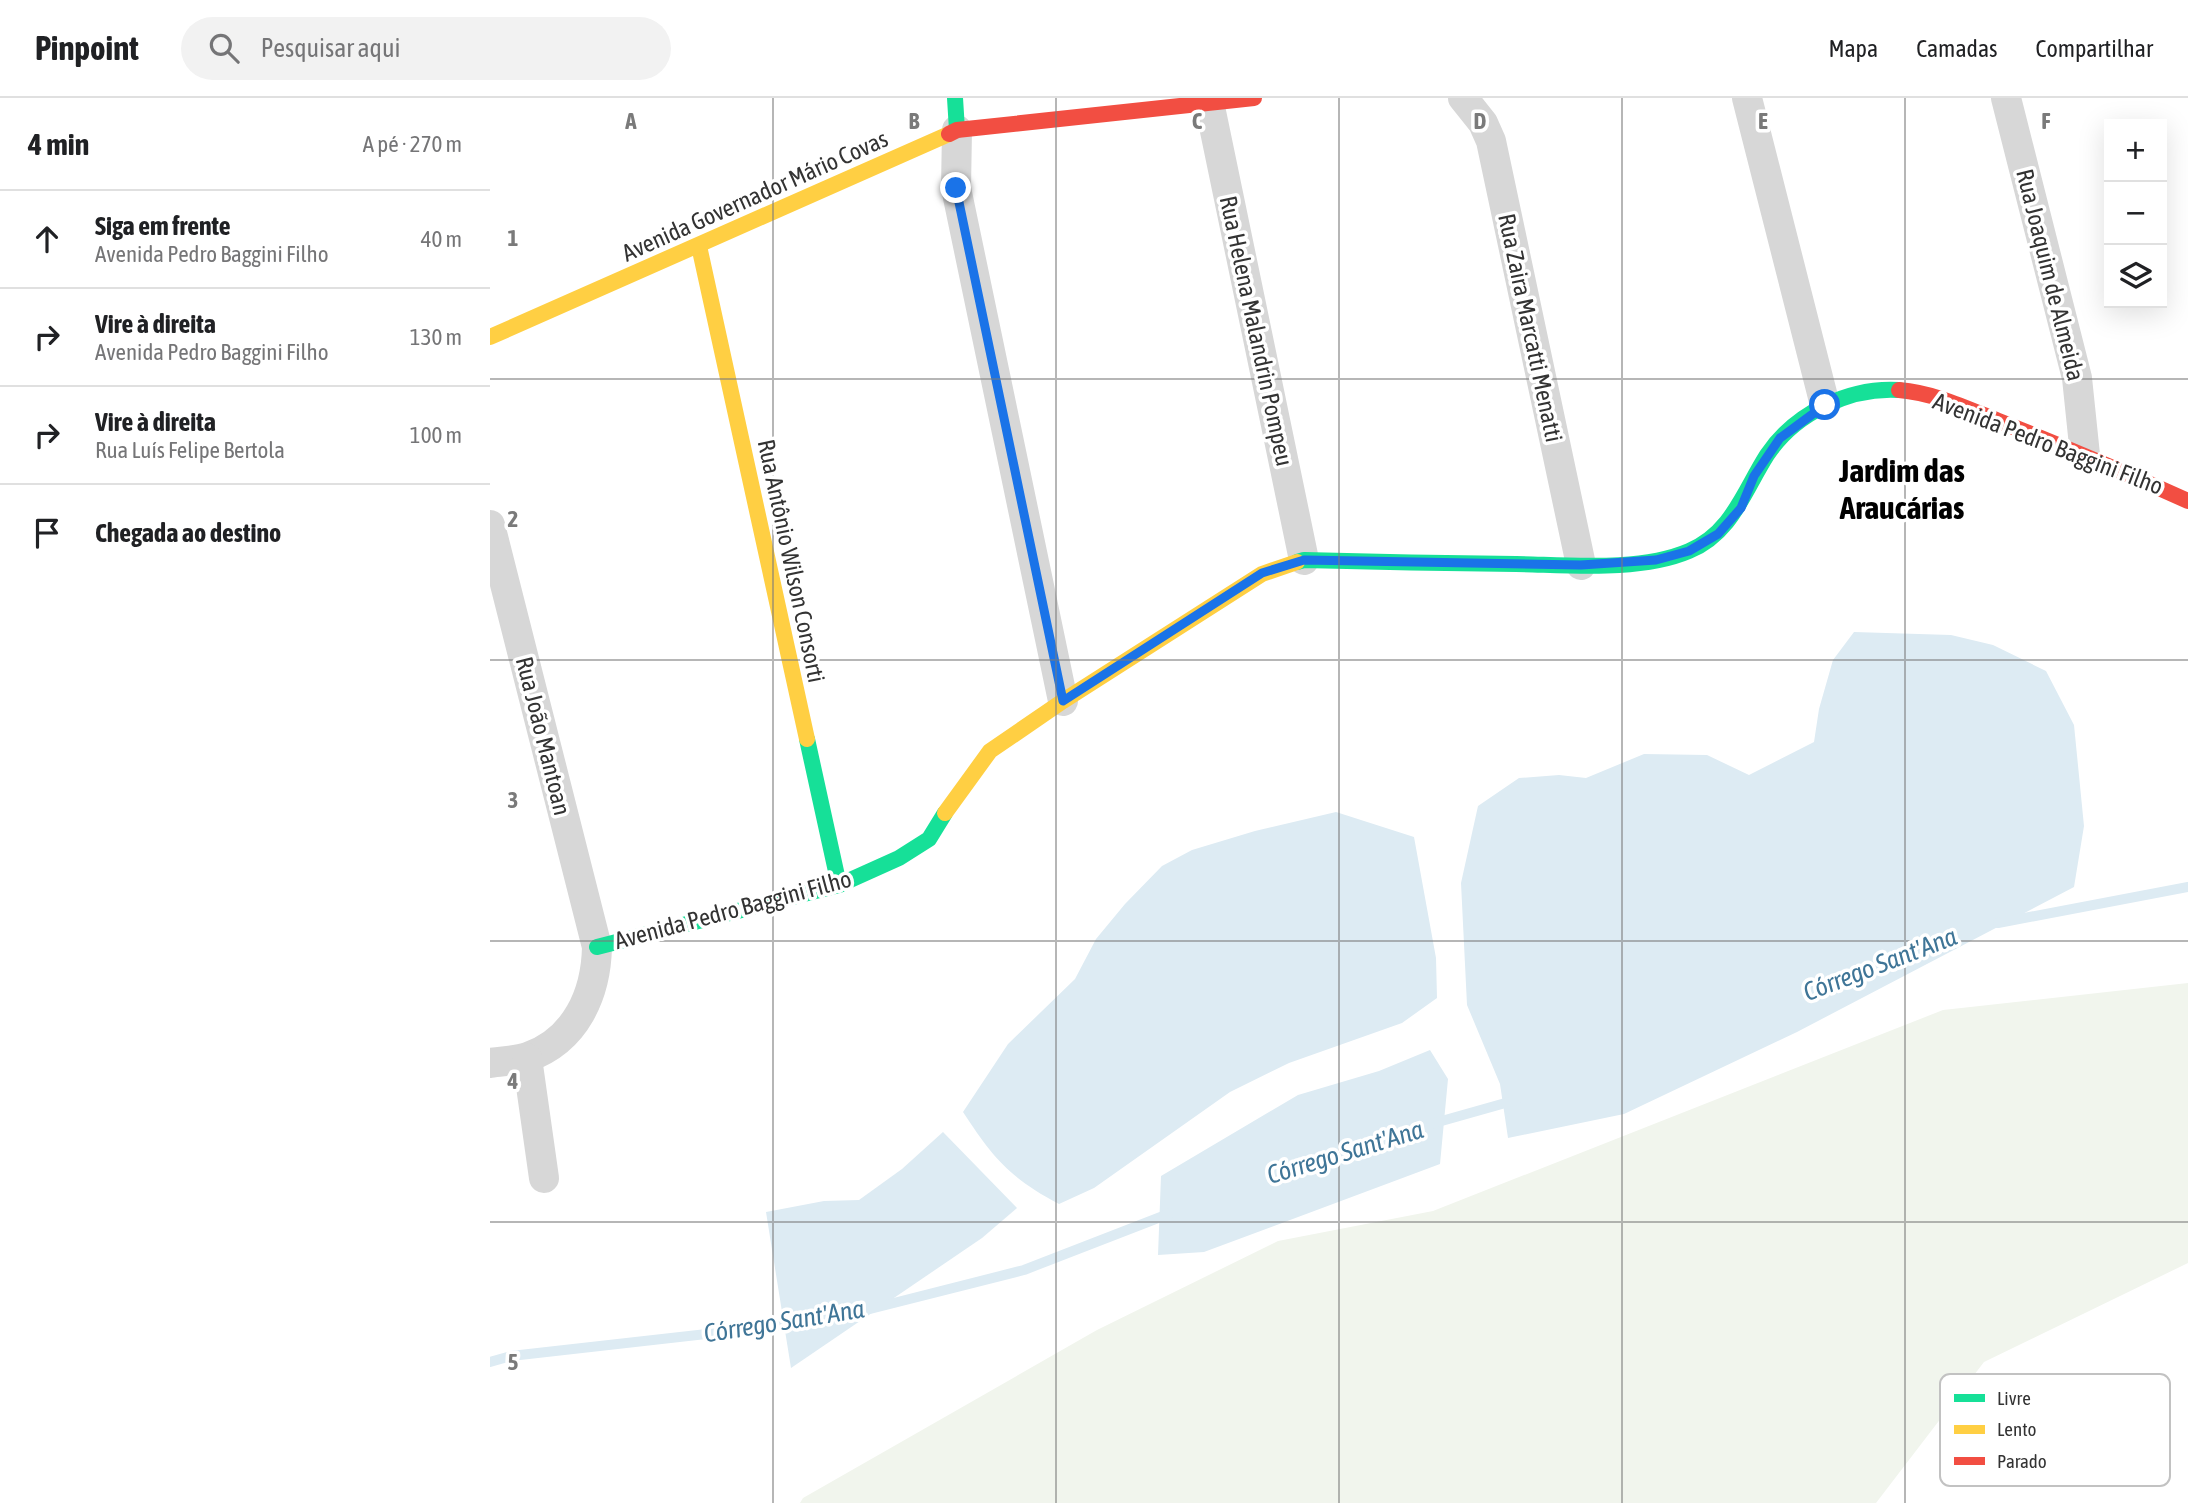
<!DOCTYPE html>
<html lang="pt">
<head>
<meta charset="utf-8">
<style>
	:root { --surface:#fff; --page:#f2f2f2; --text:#202124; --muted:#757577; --line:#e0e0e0 }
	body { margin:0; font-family:"Asap Condensed",sans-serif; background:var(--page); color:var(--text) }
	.controls { position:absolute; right:21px; top:21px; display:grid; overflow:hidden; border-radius:0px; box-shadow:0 7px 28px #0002 }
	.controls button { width:63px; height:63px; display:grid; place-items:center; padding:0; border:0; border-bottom:2px solid var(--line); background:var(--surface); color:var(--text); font:35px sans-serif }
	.stop { position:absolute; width:21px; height:21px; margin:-16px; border:5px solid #1a73e8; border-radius:50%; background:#fff }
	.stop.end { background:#1a73e8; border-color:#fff; box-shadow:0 2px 7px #0008 }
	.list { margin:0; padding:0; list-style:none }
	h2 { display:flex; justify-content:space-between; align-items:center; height:91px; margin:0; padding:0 28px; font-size:30px }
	h2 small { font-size:23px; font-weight:400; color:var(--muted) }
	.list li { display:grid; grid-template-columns:46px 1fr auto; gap:21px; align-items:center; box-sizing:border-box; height:98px; padding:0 28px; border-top:2px solid var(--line) }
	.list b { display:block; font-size:26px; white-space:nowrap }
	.list p { margin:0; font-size:23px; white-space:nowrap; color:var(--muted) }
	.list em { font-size:23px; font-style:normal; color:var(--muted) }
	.icon { flex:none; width:38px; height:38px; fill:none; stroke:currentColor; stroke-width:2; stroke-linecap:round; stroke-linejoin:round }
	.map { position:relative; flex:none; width:1698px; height:1405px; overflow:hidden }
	header { display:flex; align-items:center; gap:42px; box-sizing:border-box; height:98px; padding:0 35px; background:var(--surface); border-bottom:2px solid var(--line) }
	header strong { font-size:33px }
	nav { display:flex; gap:38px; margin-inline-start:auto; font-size:24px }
	.search { width:490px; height:63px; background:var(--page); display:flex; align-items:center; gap:18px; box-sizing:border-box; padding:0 24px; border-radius:38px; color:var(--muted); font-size:26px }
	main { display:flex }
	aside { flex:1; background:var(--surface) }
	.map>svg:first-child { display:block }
	.green { fill:#f1f5ed }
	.water { fill:#ddebf3 }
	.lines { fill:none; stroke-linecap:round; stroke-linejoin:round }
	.stream { stroke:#ddebf3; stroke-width:10 }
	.street { stroke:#d7d7d7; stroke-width:30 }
	.fast { stroke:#16e098; stroke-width:16 }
	.slow { stroke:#ffcf43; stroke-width:16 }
	.jam { stroke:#f24e42; stroke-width:16 }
	.route { stroke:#1a73e8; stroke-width:9 }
	.grid { fill:none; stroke:#7a7a7a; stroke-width:2; stroke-opacity:0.55 }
	.labels { text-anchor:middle; stroke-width:7; stroke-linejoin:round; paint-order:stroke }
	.street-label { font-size:24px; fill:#333; stroke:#fff }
	.water-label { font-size:26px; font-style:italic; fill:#3f7597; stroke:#fff }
	.district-label { font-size:32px; font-weight:bold; fill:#000; stroke:#fff }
	.key { fill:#fff; stroke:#c2c2c2; stroke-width:2 }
	.key-label { font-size:19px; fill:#333 }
	.grid-label { font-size:23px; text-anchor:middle; font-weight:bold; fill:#7a7a7a; stroke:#fff; stroke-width:7; stroke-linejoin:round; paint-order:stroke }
</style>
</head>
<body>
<header>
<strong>Pinpoint</strong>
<div class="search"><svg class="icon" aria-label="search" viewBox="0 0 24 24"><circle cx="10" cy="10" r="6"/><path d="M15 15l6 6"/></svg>Pesquisar aqui</div>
<nav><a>Mapa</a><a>Camadas</a><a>Compartilhar</a></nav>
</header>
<main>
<aside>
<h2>4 min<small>A pé · 270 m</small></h2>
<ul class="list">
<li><svg class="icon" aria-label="ahead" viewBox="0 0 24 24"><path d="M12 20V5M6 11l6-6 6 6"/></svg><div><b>Siga em frente</b><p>Avenida Pedro Baggini Filho</p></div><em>40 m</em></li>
<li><svg class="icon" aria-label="right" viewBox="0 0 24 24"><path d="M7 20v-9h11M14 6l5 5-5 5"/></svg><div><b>Vire à direita</b><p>Avenida Pedro Baggini Filho</p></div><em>130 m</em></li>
<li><svg class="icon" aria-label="right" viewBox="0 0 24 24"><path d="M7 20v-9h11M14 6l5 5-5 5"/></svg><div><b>Vire à direita</b><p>Rua Luís Felipe Bertola</p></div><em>100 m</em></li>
<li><svg class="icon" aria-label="arrive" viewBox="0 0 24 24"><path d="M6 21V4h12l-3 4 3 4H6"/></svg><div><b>Chegada ao destino</b></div></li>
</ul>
</aside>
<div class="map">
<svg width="1698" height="1405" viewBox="0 0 1698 1405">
	<rect width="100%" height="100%" fill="#fff"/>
	<polygon class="green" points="1698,885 1698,1165 1494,1264 1386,1405 310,1405 313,1400 607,1232 788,1143 943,1113 1453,912"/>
	<g class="water">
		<polygon points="1364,534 1461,537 1503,547 1556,573 1584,627 1594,728 1584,789 1307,934 1134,1016 1018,1040 1010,986 977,907 971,785 988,708 1029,680 1069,677 1096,680 1154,656 1217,657 1259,677 1324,644 1329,611 1343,562"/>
		<path d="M 846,714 L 924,739 L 946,860 L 947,900 L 912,925 L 799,965 L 740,994 L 604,1090 L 569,1106 C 520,1080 503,1060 473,1014 L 518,946 L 585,881 L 606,841 L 635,806 L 672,768 L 702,752 L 765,733 Z"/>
		<polygon points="940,952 958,981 950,1066 714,1154 668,1157 671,1078 808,997 889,973"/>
		<polygon points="453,1034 527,1110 492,1140 301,1270 276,1114 334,1103 369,1102 412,1071"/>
	</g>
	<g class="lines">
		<g class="stream">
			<polyline points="1508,825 1698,789"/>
			<polyline points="941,1026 1026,1002"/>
			<polyline points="380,1211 534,1172 681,1115"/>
			<polyline points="0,1264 21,1258 306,1226"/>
		</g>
		<g class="street">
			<polyline points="973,0 993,25 1001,43 1091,467"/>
			<polyline points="1257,0 1335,307"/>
			<polyline points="1516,0 1587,280 1595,357"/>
			<polyline points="719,4 814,462"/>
			<polyline points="467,32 466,90 573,603"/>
			<path d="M 0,427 L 107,849 C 106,896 86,942 38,959 C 27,963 12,963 0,965"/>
			<polyline points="37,960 54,1080"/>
		</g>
		<g class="fast">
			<polyline points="465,0 467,32"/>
			<path d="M 807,464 L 814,462 C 885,464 955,465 1026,466 C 1079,467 1150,474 1199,453 C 1242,435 1254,393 1277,357 C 1305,315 1359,289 1409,292"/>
			<polyline points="317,641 349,787"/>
			<polyline points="107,849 349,787 409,760 439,741 455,715"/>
		</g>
		<g class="slow">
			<polyline points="209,148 317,641"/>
			<polyline points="0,239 459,36"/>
			<polyline points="455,715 500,653 573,603 772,476 807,464"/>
		</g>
		<g class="jam">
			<polyline points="459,36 467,32 764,0"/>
			<path d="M 1409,292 C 1445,295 1478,311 1511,324 C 1574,349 1636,375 1698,403"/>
		</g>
	</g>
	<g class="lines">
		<polyline class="route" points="466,90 573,603 772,475 814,462 1091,467 1166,462 1199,453 1228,436 1251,410 1264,378 1290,340 1335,307"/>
	</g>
	<path class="grid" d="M 283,0 L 283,1405M 566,0 L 566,1405M 849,0 L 849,1405M 1132,0 L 1132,1405M 1415,0 L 1415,1405M 0,281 L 1698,281M 0,562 L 1698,562M 0,843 L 1698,843M 0,1124 L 1698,1124"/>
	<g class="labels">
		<g class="street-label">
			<text transform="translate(265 98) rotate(-24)" y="8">Avenida Governador Mário Covas</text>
			<text transform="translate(1560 177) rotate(76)" y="8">Rua Joaquim de Almeida</text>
			<text transform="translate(1040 230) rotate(78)" y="8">Rua Zaira Marcatti Menatti</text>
			<text transform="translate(766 233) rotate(78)" y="8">Rua Helena Malandrin Pompeu</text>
			<text transform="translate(1558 346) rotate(21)" y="8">Avenida Pedro Baggini Filho</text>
			<text transform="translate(301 463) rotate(78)" y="8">Rua Antônio Wilson Consorti</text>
			<text transform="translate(53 638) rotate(76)" y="8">Rua João Mantoan</text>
			<text transform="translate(243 812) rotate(-15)" y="8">Avenida Pedro Baggini Filho</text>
		</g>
		<g class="water-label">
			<text transform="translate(1390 866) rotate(-21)" y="9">Córrego Sant'Ana</text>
			<text transform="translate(855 1054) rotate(-17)" y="9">Córrego Sant'Ana</text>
			<text transform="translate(294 1223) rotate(-9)" y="9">Córrego Sant'Ana</text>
		</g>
		<g class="district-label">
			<text x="1412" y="384">Jardim das<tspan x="1412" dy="37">Araucárias</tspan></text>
		</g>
	</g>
	<rect x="1450" y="1276" width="230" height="112" rx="10" class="key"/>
	<rect x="1464" y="1296" width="31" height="8" fill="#16e098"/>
	<rect x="1464" y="1327" width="31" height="9" fill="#ffcf43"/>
	<rect x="1464" y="1359" width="31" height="8" fill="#f24e42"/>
	<g class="key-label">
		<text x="1507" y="1307">Livre</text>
		<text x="1507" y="1338">Lento</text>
		<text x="1507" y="1370">Parado</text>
	</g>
	<g class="grid-label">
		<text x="141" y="31">A</text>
		<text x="424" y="31">B</text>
		<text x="707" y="31">C</text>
		<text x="990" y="31">D</text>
		<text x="1273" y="31">E</text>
		<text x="1556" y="31">F</text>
		<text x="23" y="148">1</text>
		<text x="23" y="429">2</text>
		<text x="23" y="710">3</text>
		<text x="23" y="991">4</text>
		<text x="23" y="1272">5</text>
	</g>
</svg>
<div class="controls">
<button>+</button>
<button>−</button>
<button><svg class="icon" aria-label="layers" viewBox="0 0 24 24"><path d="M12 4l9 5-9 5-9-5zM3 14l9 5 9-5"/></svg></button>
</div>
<div class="stop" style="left:1335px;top:307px"></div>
<div class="stop end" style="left:466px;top:90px"></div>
</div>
</main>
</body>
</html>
